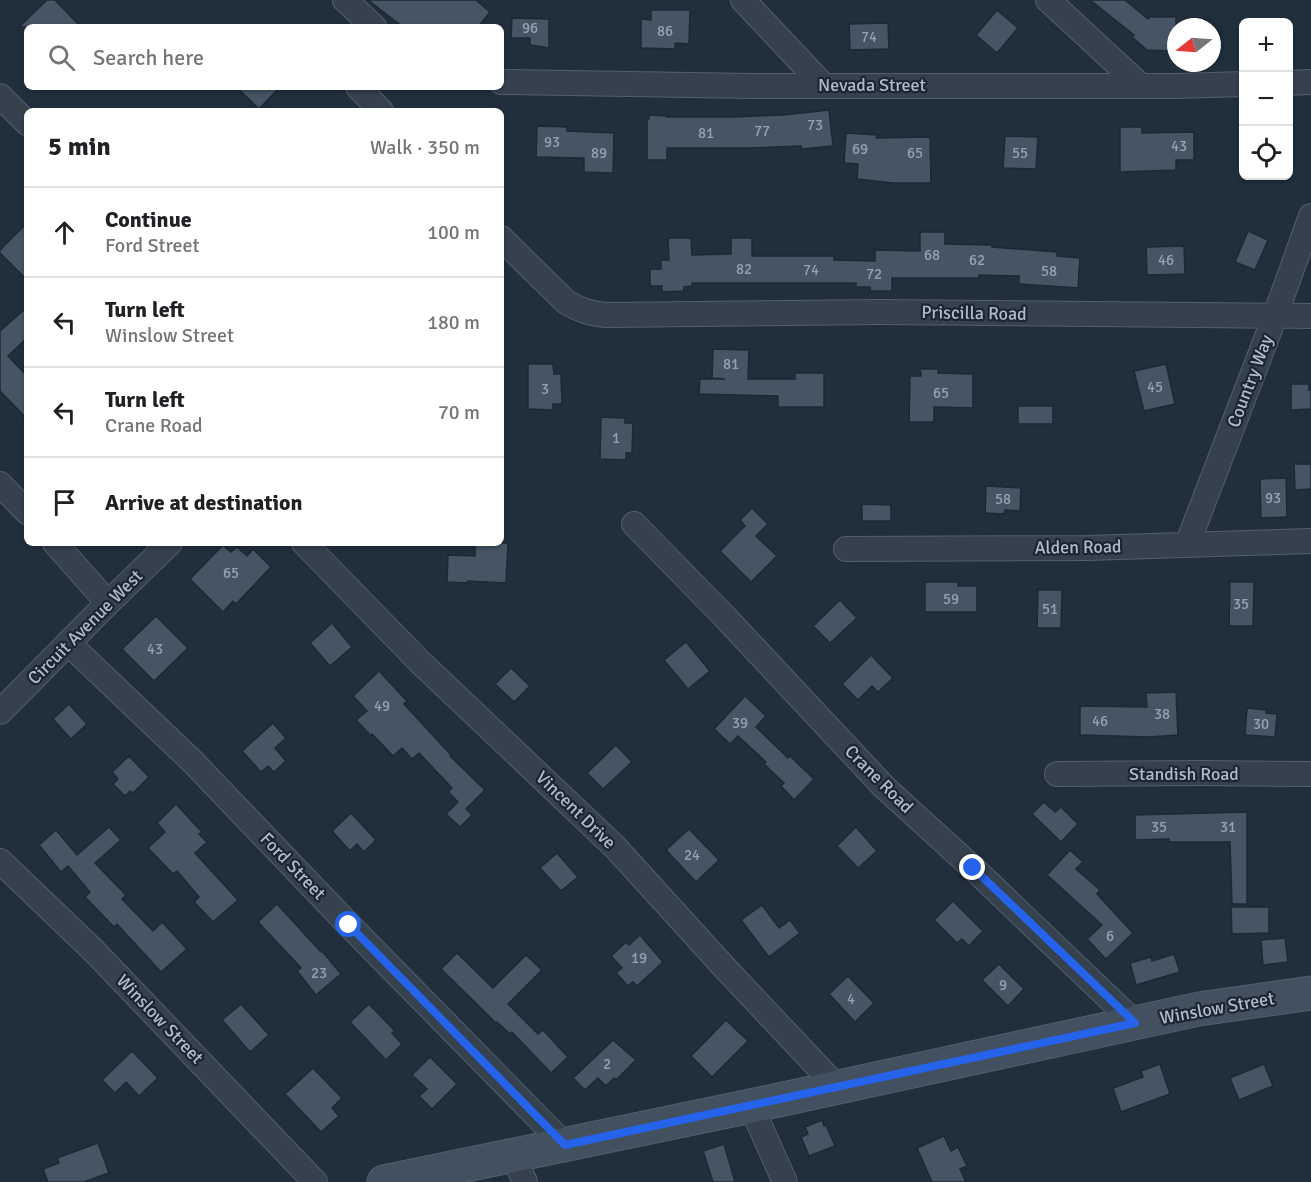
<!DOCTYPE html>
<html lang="en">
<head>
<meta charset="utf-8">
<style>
	:root { --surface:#fff; --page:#f2f2f2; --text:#202124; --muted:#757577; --line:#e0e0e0 }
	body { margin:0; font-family:Signika,sans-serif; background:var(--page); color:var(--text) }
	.controls { position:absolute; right:18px; top:18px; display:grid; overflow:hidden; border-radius:9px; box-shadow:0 2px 4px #0004 }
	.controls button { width:54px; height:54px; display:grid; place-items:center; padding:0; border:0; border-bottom:2px solid var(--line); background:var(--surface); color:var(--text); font:30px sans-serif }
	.compass { position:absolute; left:1167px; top:18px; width:54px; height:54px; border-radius:50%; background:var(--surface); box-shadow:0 2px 4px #0004; rotate:253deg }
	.stop { position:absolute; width:18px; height:18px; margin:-14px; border:4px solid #2563eb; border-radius:50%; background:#fff }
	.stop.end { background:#2563eb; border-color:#fff; box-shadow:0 2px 6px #0008 }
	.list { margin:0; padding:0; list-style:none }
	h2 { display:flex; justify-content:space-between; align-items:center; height:78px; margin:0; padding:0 24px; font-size:26px }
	h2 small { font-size:20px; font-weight:400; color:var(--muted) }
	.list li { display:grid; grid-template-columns:39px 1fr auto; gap:18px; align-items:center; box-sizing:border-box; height:90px; padding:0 24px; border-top:2px solid var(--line) }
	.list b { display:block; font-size:22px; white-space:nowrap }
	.list p { margin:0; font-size:20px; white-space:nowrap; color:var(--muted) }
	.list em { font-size:20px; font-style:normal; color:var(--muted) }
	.icon { flex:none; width:33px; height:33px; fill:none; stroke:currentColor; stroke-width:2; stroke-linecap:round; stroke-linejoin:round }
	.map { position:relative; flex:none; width:1311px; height:1182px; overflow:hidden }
	.search { position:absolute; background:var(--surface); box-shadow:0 2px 4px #0004; left:24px; top:24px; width:480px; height:66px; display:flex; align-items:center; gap:15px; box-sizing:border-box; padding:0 21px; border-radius:9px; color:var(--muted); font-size:22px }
	.panel { position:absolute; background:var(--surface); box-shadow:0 2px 4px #0004; left:24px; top:108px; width:480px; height:438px; border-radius:9px }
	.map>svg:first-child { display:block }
	.building { fill:#455564; stroke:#1d2834; stroke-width:1.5 }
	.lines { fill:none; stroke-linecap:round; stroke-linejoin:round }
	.street-casing { stroke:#545f6b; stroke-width:26 }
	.secondary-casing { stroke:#545f6b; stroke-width:35 }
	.street { stroke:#35414d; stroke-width:24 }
	.secondary { stroke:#435060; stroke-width:33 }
	.route { stroke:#2563eb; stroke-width:8 }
	.labels { text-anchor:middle; stroke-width:4.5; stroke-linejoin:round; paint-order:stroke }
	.number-label { font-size:15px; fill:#96a2b0 }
	.street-label { font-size:18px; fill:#b1bcc9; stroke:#1b2632 }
</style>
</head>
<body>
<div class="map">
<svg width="1311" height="1182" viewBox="0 0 1311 1182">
	<rect width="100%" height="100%" fill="#212f3d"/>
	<g class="building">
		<polygon points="47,0 55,0 81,27 19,27"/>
		<polygon points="368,0 476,0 490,12 478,27 403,27"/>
		<polygon points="1090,0 1125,0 1148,19 1150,17 1176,17 1176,51 1147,50 1132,37 1134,35"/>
		<polygon points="651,10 690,10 689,44 675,43 675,49 641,48 641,19 651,20"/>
		<polygon points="997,10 1018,28 997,53 976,35"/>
		<polygon points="512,18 549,19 549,48 530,45 530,38 511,38"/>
		<polygon points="888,23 889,49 850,50 849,24"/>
		<polygon points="236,87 280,87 259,109"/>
		<polygon points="829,110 833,146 802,149 801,146 749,148 667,148 667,160 647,160 647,119 649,119 649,115 667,116 667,117 732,117 783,115"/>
		<polygon points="537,126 567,127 567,131 614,133 613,173 584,172 584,158 536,157"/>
		<polygon points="1120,127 1142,127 1142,133 1194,132 1194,160 1176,160 1176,170 1120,172"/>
		<polygon points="846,133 877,135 876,138 930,137 931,183 893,183 857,179 858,164 844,163"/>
		<polygon points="1005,136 1038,137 1036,169 1003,168"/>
		<polygon points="27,223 27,280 0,253 0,250"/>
		<polygon points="1248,231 1268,240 1255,270 1235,262"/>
		<polygon points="920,232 945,232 945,244 992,245 992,247 1057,252 1057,256 1080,258 1078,288 1019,284 1019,276 979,275 979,278 892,278 892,291 870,291 870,287 856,287 856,283 692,283 692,286 684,287 684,291 662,292 662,286 650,286 650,269 661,269 661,260 669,260 668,238 691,238 692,255 731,254 731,238 752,238 752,256 834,256 834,260 875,261 875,250 920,251"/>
		<polygon points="1184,246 1185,274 1147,275 1146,247"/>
		<polygon points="27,307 27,338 8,356 27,376 27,419 0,391 0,331"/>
		<polygon points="713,349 749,350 748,379 795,379 795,373 824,373 824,407 778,407 778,396 699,394 700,379 725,379 712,378"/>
		<polygon points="528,364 553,364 554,374 561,374 562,404 553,404 553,410 528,409"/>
		<polygon points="1166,364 1175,404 1144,411 1134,371"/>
		<polygon points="920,369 938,369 938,373 973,374 973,408 934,407 934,422 909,422 910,376 921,376"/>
		<polygon points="1291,384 1309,384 1309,390 1311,390 1311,409 1291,410"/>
		<rect x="1018" y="406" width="35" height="18"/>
		<polygon points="601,417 625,418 625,423 633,423 632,453 626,453 626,460 600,459"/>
		<polygon points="1294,464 1311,464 1311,489 1295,490"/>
		<polygon points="1286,478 1287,517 1261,518 1260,479"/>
		<polygon points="986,486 1021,488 1020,511 1005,510 1004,514 985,513"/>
		<polygon points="862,504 891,505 891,521 862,521"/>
		<polygon points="752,508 768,524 756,536 777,556 751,582 720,551 745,526 740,520"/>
		<polygon points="475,543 508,543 506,583 468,581 468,583 447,582 448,555 475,556"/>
		<polygon points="223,545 231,552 237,547 247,556 253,549 271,567 236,604 233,601 223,612 190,579"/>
		<polygon points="925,582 958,582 958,586 977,586 977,612 925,612"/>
		<polygon points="1230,582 1254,582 1253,626 1229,626"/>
		<polygon points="1038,590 1062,590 1061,628 1037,628"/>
		<polygon points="840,600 857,618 830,643 813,626"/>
		<polygon points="156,616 188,648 154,681 122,649"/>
		<polygon points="332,623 352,647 330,666 310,643"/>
		<polygon points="686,642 710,671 688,689 664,660"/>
		<polygon points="871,655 893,678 878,692 872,686 858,700 842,684"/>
		<polygon points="511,668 530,686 514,702 495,684"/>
		<polygon points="379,671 407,701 404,704 451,755 450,756 485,790 466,809 472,815 460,827 446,814 458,802 448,792 452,788 419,753 412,759 402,748 393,756 372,734 371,736 356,720 367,711 353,696"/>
		<polygon points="1176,692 1178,735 1148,737 1080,735 1080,706 1147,707 1146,693"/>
		<polygon points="745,696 766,716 756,727 788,758 790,756 814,779 794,800 781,786 784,783 764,764 766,762 738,736 730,744 714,729"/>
		<polygon points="69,704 87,724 71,739 53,719"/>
		<polygon points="1247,708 1266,710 1266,713 1277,714 1275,737 1245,735"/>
		<polygon points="273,723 286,738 275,748 286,761 274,772 268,766 261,772 242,751"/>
		<polygon points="616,745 632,762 603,789 587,773"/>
		<polygon points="129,756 149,777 133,793 130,791 125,796 113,784 118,779 112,772"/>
		<polygon points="1044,802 1055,812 1061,807 1078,824 1061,842 1032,814"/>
		<polygon points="176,804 202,832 199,834 207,842 195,853 238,900 213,922 194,902 199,897 177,871 173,874 148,848 165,832 157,823"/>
		<polygon points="1247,812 1247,904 1232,904 1230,842 1169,842 1169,839 1135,840 1135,815"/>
		<polygon points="351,813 376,840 364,852 357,844 350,851 332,831"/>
		<polygon points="109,827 121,840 95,863 126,895 122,899 153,931 162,922 187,949 161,972 117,924 114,927 85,897 90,892 68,866 61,872 39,845 56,830 77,855"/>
		<polygon points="856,827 877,851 858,868 837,846"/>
		<polygon points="689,829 719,860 696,882 666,850"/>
		<polygon points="1070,850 1083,862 1076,869 1100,890 1097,894 1133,933 1106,959 1087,939 1102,925 1047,875"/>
		<polygon points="557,853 578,877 561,891 540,868"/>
		<polygon points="953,901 983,931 969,946 962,939 957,943 934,920"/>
		<polygon points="277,904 321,952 322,951 341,974 316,995 297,971 301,968 258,922"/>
		<polygon points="762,905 779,928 790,920 800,933 769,957 741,920"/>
		<polygon points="1231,907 1269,907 1269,933 1232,934"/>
		<polygon points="640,935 663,962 637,986 633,982 628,986 616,973 622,968 611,956 626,942 629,945"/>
		<polygon points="1285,938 1288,962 1263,965 1261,940"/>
		<polygon points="457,953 493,988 526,955 542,970 508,1004 538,1034 543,1030 568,1057 551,1073 512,1032 510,1034 497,1022 496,1023 441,969"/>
		<polygon points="1174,954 1180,972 1136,985 1130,963 1151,957 1152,961"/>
		<polygon points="999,964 1024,989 1008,1006 982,980"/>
		<polygon points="848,976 874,1003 855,1022 829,994"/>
		<polygon points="241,1004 269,1035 250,1052 222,1020"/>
		<polygon points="369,1004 395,1031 392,1033 402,1044 386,1060 350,1022"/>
		<polygon points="726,1020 748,1041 712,1077 691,1056"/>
		<polygon points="613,1040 636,1060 616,1080 614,1078 606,1086 598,1078 585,1090 573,1078"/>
		<polygon points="132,1051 158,1078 139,1096 126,1082 115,1093 102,1080"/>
		<polygon points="430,1057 457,1084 432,1109 419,1096 427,1089 412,1075"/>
		<polygon points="1160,1064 1170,1094 1121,1112 1113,1088 1143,1077 1141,1071"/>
		<polygon points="1264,1064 1273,1086 1239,1100 1230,1078"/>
		<polygon points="313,1068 342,1098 332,1108 339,1116 321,1132 285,1094"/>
		<polygon points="822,1120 824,1126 826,1125 835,1146 809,1156 801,1137 808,1134 805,1127"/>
		<polygon points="944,1136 951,1151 958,1147 967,1166 960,1169 966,1182 932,1182 917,1148"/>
		<polygon points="98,1143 109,1173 84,1182 48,1182 43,1169 59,1163 57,1158"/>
		<polygon points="724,1144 735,1182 713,1182 703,1151"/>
	</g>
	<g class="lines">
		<g class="street-casing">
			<g id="street">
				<polyline points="345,0 374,27"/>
				<polyline points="743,0 823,85"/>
				<polyline points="1048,0 1141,86"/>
				<polyline points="501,82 751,86 1178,86 1244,84"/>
				<polyline points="1288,83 1311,82"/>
				<polyline points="358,87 381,111"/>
				<polyline points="0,96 27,123"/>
				<path d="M 501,238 L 566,302 C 580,310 591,314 607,315 L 880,312 L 1311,316"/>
				<polyline points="0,484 27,512"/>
				<polyline points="634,524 724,616 884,787 973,868 1135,1023"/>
				<polyline points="55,543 108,603"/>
				<polyline points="304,543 420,662 615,847 724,967 837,1087"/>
				<polyline points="1187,545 1275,316 1311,216"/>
				<polyline points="846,549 1087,548 1311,541"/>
				<polyline points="68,643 193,762 349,925 565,1145"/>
				<polyline points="0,712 108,603 170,543"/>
				<polyline points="1057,774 1201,773 1311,774"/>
				<polyline points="0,861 94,951 315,1182"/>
				<polyline points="751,1106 785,1182"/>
				<polyline points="513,1156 525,1182"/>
			</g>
		</g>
		<g class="secondary-casing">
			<polyline id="secondary" points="384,1182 751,1106 1199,1009 1311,993"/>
		</g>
		<use href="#street" class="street"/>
		<use href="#secondary" class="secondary"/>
	</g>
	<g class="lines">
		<polyline class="route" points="349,925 565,1145 1135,1023 973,868"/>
	</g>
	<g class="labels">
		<g class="number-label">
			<text x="530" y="33">96</text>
			<text x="665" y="36">86</text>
			<text x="869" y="42">74</text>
			<text x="815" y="130">73</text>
			<text x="762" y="136">77</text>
			<text x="706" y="138">81</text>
			<text x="552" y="147">93</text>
			<text x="1179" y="151">43</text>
			<text x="860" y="154">69</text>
			<text x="599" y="158">89</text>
			<text x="915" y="158">65</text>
			<text x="1020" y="158">55</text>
			<text x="932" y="260">68</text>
			<text x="977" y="265">62</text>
			<text x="1166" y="265">46</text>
			<text x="744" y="274">82</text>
			<text x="811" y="275">74</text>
			<text x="1049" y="276">58</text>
			<text x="874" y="279">72</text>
			<text x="731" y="369">81</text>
			<text x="1155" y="392">45</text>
			<text x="545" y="394">3</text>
			<text x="941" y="398">65</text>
			<text x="616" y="443">1</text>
			<text x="1273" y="503">93</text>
			<text x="1003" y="504">58</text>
			<text x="231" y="578">65</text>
			<text x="951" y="604">59</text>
			<text x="1241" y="609">35</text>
			<text x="1050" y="614">51</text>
			<text x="155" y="654">43</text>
			<text x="382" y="711">49</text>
			<text x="1162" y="719">38</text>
			<text x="1100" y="726">46</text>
			<text x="740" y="728">39</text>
			<text x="1261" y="729">30</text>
			<text x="1159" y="832">35</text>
			<text x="1228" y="832">31</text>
			<text x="692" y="860">24</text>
			<text x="1110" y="941">6</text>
			<text x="639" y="963">19</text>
			<text x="319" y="978">23</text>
			<text x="1003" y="990">9</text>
			<text x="851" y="1004">4</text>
			<text x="607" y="1069">2</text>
		</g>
		<g class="street-label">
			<text x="872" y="91">Nevada Street</text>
			<text transform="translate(974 313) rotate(1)" y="6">Priscilla Road</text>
			<text transform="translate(1250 381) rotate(-69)" y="6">Country Way</text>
			<text transform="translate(1078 547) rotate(-1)" y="6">Alden Road</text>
			<text transform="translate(85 627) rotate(-45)" y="6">Circuit Avenue West</text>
			<text x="1184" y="780">Standish Road</text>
			<text transform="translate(879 779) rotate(45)" y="6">Crane Road</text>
			<text transform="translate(576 810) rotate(44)" y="6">Vincent Drive</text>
			<text transform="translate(293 866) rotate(46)" y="6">Ford Street</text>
			<text transform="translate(1217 1008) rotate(-10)" y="6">Winslow Street</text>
			<text transform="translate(160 1019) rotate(46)" y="6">Winslow Street</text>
		</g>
	</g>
</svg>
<div class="controls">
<button>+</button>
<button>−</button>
<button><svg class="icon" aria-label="locate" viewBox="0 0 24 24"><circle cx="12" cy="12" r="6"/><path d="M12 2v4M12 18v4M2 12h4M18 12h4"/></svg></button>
</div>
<svg class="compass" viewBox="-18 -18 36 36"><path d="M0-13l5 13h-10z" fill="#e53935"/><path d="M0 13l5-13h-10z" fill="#757577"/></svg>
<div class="stop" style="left:349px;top:925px"></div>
<div class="stop end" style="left:973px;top:868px"></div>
<div class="search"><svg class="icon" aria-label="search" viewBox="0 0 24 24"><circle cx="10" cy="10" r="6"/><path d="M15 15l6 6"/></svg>Search here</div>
<section class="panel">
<h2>5 min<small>Walk · 350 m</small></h2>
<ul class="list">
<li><svg class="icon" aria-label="ahead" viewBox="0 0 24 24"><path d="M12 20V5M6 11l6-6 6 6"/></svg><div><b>Continue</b><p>Ford Street</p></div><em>100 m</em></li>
<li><svg class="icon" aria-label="left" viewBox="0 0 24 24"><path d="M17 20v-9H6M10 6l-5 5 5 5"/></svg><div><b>Turn left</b><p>Winslow Street</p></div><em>180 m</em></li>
<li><svg class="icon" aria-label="left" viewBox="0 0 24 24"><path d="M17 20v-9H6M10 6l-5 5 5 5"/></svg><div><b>Turn left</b><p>Crane Road</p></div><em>70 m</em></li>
<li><svg class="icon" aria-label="arrive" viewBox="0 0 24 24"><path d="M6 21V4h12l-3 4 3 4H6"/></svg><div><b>Arrive at destination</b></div></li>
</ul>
</section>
</div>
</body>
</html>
